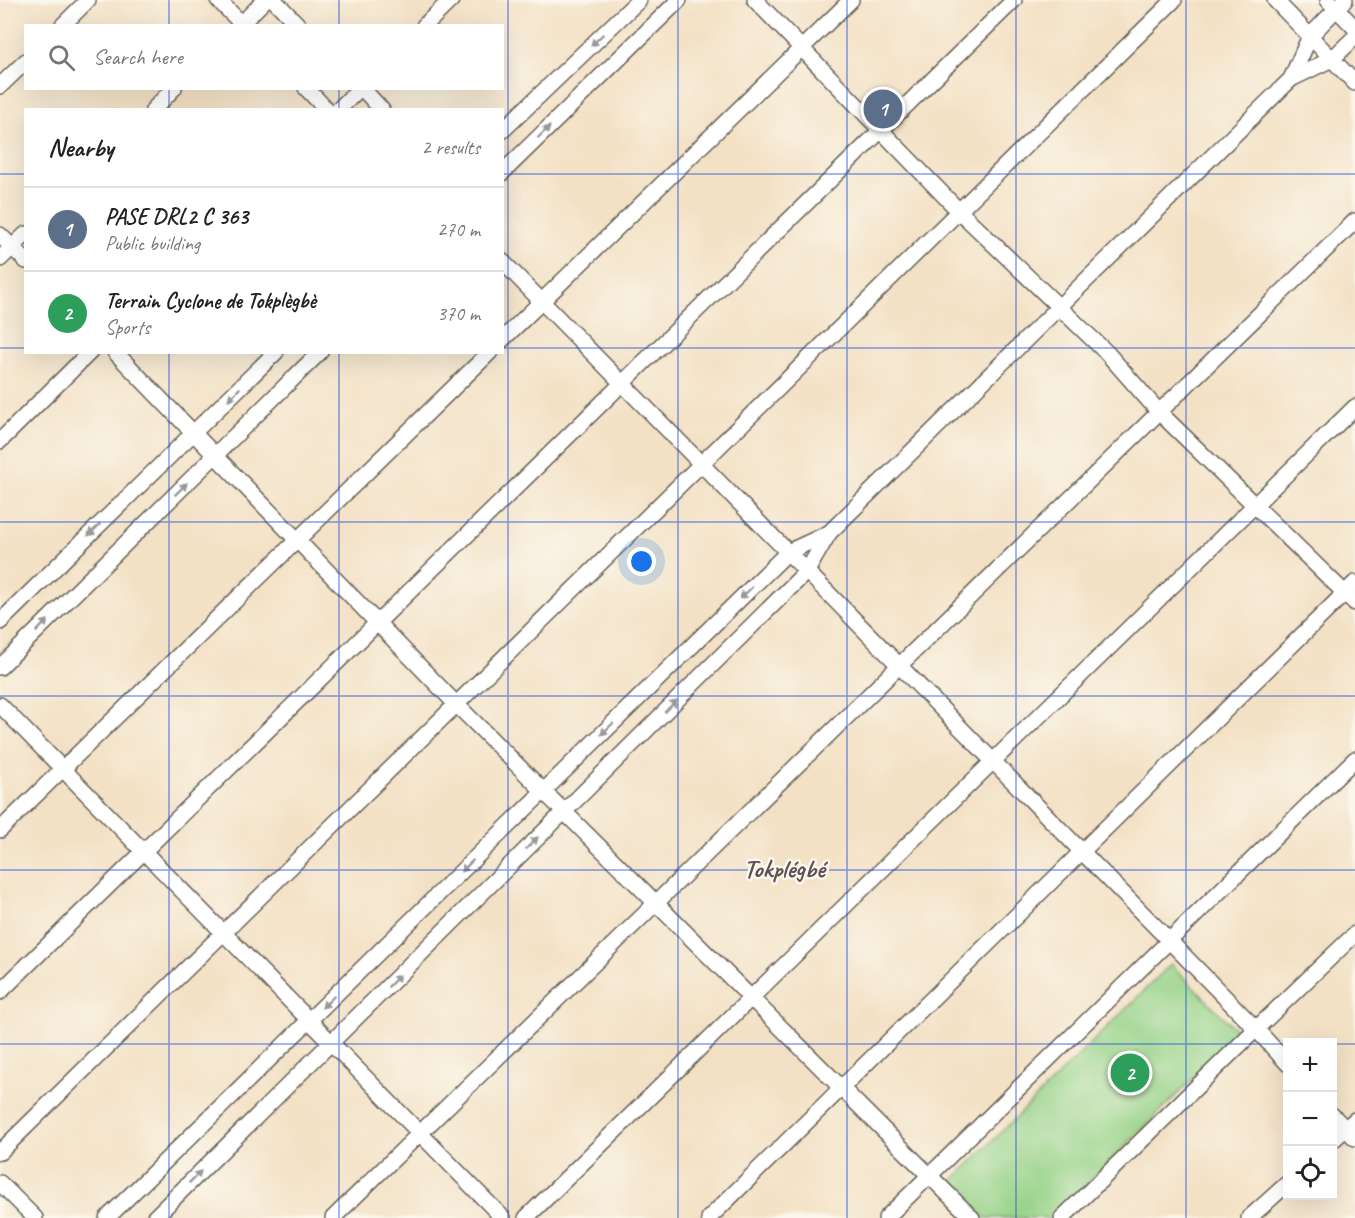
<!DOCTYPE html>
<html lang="en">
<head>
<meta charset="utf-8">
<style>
	:root { --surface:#fff; --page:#f6f6f6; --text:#222; --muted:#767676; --line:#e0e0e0; --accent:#c8321e }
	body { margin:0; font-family:Caveat,sans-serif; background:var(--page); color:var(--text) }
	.controls { position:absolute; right:18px; bottom:18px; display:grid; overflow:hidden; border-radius:0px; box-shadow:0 6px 24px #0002 }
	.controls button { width:54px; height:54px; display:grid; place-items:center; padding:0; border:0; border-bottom:2px solid var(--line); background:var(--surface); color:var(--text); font:30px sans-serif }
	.you { position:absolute; left:642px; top:562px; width:21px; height:21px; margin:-15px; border:4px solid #fff; border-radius:50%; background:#1a73e8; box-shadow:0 0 0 9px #1a73e833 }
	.badge { display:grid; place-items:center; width:39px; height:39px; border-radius:50%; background:var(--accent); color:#fff; font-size:20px; font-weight:700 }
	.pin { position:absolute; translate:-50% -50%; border:3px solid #fff; box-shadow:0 2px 6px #0006 }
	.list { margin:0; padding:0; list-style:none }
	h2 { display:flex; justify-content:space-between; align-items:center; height:78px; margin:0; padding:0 24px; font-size:26px }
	h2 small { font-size:20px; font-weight:400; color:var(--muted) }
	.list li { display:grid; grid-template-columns:39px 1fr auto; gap:18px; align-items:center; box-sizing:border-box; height:84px; padding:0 24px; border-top:2px solid var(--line) }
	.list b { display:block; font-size:22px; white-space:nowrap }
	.list p { margin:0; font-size:20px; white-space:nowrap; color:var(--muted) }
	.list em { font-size:20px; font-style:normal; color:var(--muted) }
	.icon { flex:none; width:33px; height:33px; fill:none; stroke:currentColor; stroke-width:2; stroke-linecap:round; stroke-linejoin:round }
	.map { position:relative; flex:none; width:1355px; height:1218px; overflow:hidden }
	.search { position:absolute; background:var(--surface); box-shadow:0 6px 24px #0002; left:24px; top:24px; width:480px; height:66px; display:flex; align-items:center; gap:15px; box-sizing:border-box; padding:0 21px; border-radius:0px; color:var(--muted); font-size:22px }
	.panel { position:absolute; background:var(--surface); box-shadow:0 6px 24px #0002; left:24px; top:108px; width:480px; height:246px; border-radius:0px }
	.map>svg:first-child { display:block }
	.park { fill:#95d287; stroke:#587752; stroke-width:1.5 }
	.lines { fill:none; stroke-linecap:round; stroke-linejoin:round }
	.street-casing { stroke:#676157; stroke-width:18 }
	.street { stroke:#fff; stroke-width:15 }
	.oneway { fill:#999 }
	.grid { fill:none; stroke:#1d4ed8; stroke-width:1.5; stroke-opacity:0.55 }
	.labels { text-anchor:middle; stroke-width:5; stroke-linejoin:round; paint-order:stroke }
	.neighbourhood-label { font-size:26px; font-weight:bold; fill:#614f56; stroke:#fbf7ec }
</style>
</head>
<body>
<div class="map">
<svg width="1355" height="1218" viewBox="0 0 1355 1218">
	<rect width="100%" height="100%" fill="#fbf7ec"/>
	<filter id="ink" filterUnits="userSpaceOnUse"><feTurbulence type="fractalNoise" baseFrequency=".0167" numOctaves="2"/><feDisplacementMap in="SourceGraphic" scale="12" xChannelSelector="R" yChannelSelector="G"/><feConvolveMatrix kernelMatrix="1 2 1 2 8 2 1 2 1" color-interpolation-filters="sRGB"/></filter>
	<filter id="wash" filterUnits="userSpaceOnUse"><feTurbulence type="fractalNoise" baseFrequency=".008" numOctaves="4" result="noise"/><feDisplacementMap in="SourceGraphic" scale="24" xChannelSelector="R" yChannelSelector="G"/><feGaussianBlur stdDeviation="1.35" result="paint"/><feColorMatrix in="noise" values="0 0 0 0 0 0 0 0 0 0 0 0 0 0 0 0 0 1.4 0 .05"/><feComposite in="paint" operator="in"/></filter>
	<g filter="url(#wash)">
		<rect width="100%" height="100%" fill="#f3e1c5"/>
		<polygon class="park" points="1171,964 1239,1033 1053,1218 984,1218 950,1183"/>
	</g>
	<g filter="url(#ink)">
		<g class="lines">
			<g class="street-casing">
				<g id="street">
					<polyline points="218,0 244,26"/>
					<polyline points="274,0 299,26"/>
					<polyline points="755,0 959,211 1107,353 1159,412 1355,603"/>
					<polyline points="1275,0 1355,83"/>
					<polyline points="1328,0 1355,28"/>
					<polyline points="62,26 88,0"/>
					<polyline points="239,26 265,0"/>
					<polyline points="424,26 451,0"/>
					<polyline points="1291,79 1310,36 1345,0"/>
					<polyline points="0,86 26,61"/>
					<polyline points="306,88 327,110"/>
					<polyline points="362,88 382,110"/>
					<polyline points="153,110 174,88"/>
					<polyline points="338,110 360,88"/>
					<polyline points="502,131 639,0"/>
					<polyline points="502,173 679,0"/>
					<polyline points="0,235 26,261"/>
					<polyline points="0,259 26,234"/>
					<polyline points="502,261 1256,1029 1288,1064"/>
					<polyline points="502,340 851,0"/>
					<polyline points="115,352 456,704 972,1218"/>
					<polyline points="0,441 90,352"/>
					<polyline points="0,622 276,352"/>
					<polyline points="0,667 320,352"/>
					<polyline points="0,705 503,1218"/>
					<polyline points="0,830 490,352"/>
					<polyline points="0,992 1014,0"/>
					<polyline points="1332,1115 1355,1138"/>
					<polyline points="1332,1141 1355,1120"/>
					<polyline points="0,1152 1174,0"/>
					<polyline points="0,1183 35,1218"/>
					<polyline points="107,1218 788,552 829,533"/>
					<polyline points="154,1218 807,571 829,533 1291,79 1332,59 1355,37"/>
					<polyline points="333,1218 1355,221"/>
					<polyline points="526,1218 1355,407"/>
					<polyline points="709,1218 1355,583"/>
					<polyline points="886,1218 1355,759"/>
					<polyline points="1062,1218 1256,1029 1355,934"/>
					<polyline points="1249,1218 1288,1183"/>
				</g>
			</g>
			<use href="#street" class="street"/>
		</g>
		<defs><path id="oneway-solid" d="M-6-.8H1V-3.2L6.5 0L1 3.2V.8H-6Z" transform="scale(1.5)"/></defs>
		<g class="oneway">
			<use href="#oneway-solid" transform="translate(597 40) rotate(136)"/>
			<use href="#oneway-solid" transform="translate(544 132) rotate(-44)"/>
			<use href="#oneway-solid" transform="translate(234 394) rotate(135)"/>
			<use href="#oneway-solid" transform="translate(181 489) rotate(-45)"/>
			<use href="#oneway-solid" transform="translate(94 530) rotate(136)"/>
			<use href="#oneway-solid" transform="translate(746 593) rotate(136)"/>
			<use href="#oneway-solid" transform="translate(42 626) rotate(-45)"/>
			<use href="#oneway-solid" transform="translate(671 706) rotate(-45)"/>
			<use href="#oneway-solid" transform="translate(607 729) rotate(136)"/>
			<use href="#oneway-solid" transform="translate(532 843) rotate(-45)"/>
			<use href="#oneway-solid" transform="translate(467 866) rotate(136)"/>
			<use href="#oneway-solid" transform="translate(394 981) rotate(-45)"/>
			<use href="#oneway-solid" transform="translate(328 1002) rotate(136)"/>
			<use href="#oneway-solid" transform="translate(195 1177) rotate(-45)"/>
		</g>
	</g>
	<path class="grid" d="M 169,0 L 169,26M 339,0 L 339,26M 508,0 L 508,1218M 678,0 L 678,1218M 847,0 L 847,1218M 1016,0 L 1016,1218M 1186,0 L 1186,1218M 169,88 L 169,110M 339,88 L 339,110M 0,174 L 26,174M 502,174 L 1355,174M 0,348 L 26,348M 502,348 L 1355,348M 169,352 L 169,1218M 339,352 L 339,1218M 0,522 L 1355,522M 0,696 L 1355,696M 0,870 L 1355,870M 0,1044 L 1288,1044M 1332,1044 L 1355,1044"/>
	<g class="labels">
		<g class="neighbourhood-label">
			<text x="784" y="877">Tokplégbé</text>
		</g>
	</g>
</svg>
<div class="controls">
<button>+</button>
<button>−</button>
<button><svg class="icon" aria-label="locate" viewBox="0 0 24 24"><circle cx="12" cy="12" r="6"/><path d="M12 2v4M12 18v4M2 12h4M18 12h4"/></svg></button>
</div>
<div class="you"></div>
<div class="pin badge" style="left:883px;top:109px;background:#5c6f8a">1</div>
<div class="pin badge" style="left:1130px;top:1073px;background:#2e9e5b">2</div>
<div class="search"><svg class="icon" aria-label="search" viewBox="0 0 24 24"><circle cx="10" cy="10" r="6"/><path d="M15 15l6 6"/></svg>Search here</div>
<section class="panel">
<h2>Nearby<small>2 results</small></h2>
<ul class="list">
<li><span class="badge" style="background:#5c6f8a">1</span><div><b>PASE DRL2 C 363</b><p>Public building</p></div><em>270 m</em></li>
<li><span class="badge" style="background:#2e9e5b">2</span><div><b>Terrain Cyclone de Tokplègbè</b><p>Sports</p></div><em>370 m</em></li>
</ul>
</section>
</div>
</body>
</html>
